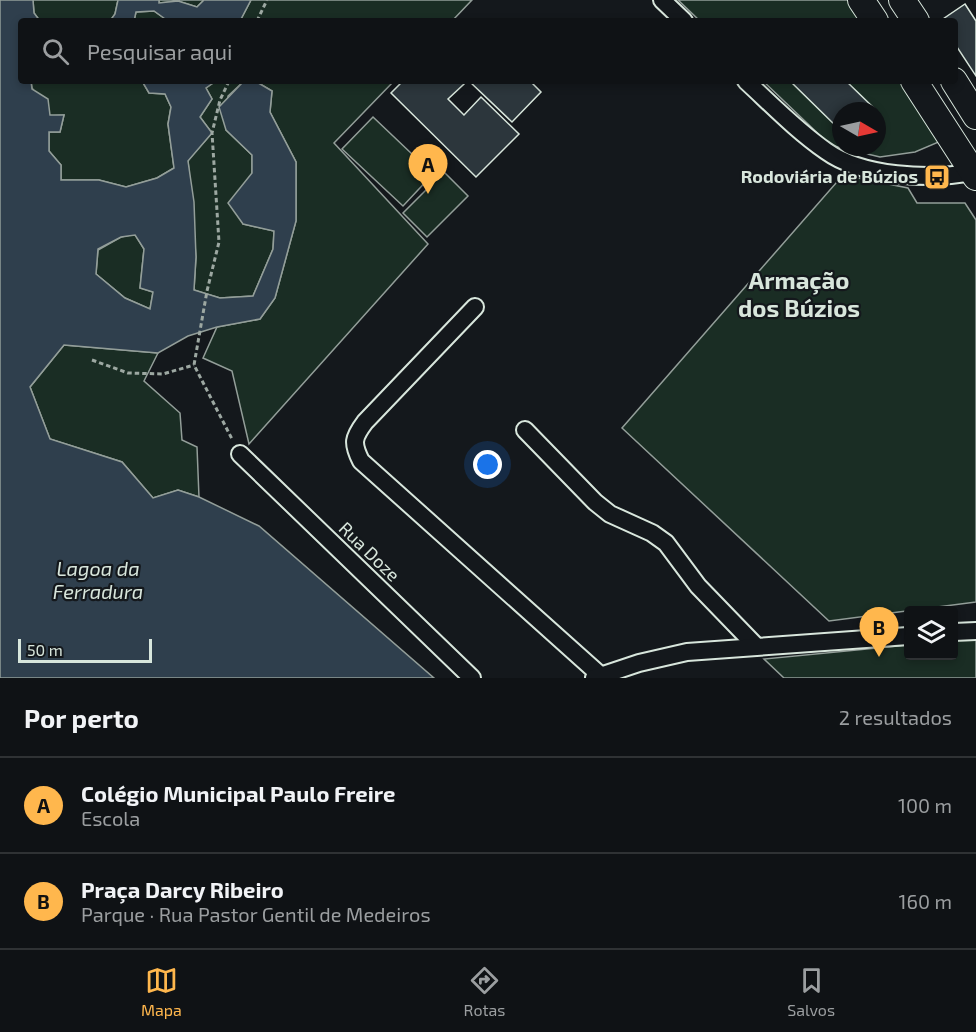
<!DOCTYPE html>
<html lang="pt">
<head>
<meta charset="utf-8">
<style>
	:root { --surface:#0f1215; --page:#181b1e; --text:#f1f3f6; --muted:#9b9ea0; --line:#2f3234; --accent:#ffb74d }
	body { margin:0; font-family:"Exo 2",sans-serif; background:var(--page); color:var(--text) }
	.controls { position:absolute; right:18px; bottom:18px; display:grid; overflow:hidden; border-radius:6px; box-shadow:0 3px 9px #0003 }
	.controls button { width:54px; height:54px; display:grid; place-items:center; padding:0; border:0; border-bottom:2px solid var(--line); background:var(--surface); color:var(--text); font:30px sans-serif }
	.compass { position:absolute; left:832px; top:102px; width:54px; height:54px; border-radius:50%; background:var(--surface); box-shadow:0 3px 9px #0003; rotate:99deg }
	.scale { position:absolute; left:18px; bottom:15px; width:134px; box-sizing:border-box; padding-left:6px; border:3px solid #d8e6dc; border-top:0; font-size:16px; line-height:21px; white-space:nowrap; color:#d8e6dc; -webkit-text-stroke:4px #14181c; paint-order:stroke }
	.you { position:absolute; left:488px; top:465px; width:21px; height:21px; margin:-15px; border:4px solid #fff; border-radius:50%; background:#1a73e8; box-shadow:0 0 0 9px #1a73e833 }
	.badge { display:grid; place-items:center; width:39px; height:39px; border-radius:50%; background:var(--accent); color:#111; font-size:20px; font-weight:700 }
	.pin { position:absolute; translate:-50% -50px; filter:drop-shadow(0 2px 3px #0008) }
	.pin::after { content:''; position:absolute; top:32px; width:21px; height:18px; background:inherit; clip-path:polygon(0 0,100% 0,50% 100%) }
	.list { margin:0; padding:0; list-style:none }
	h2 { display:flex; justify-content:space-between; align-items:center; height:78px; margin:0; padding:0 24px; font-size:26px }
	h2 small { font-size:20px; font-weight:400; color:var(--muted) }
	.list li { display:grid; grid-template-columns:39px 1fr auto; gap:18px; align-items:center; box-sizing:border-box; height:96px; padding:0 24px; border-top:2px solid var(--line) }
	.list b { display:block; font-size:22px; white-space:nowrap }
	.list p { margin:0; font-size:20px; white-space:nowrap; color:var(--muted) }
	.list em { font-size:20px; font-style:normal; color:var(--muted) }
	.icon { flex:none; width:33px; height:33px; fill:none; stroke:currentColor; stroke-width:2; stroke-linecap:round; stroke-linejoin:round }
	.map { position:relative; flex:none; width:976px; height:678px; overflow:hidden }
	.search { position:absolute; background:var(--surface); box-shadow:0 3px 9px #0003; left:18px; right:18px; top:18px; height:66px; display:flex; align-items:center; gap:15px; box-sizing:border-box; padding:0 21px; border-radius:6px; color:var(--muted); font-size:22px }
	.sheet { height:270px; background:var(--surface) }
	nav { display:flex; justify-content:space-around; align-items:center; box-sizing:border-box; height:84px; border-top:2px solid var(--line); background:var(--surface); font-size:16px; color:var(--muted) }
	nav a { display:grid; justify-items:center; gap:3px }
	nav .on { color:var(--accent) }
	.map>svg:first-child { display:block }
	.green { fill:#1a2d24; stroke:#939e99; stroke-width:1.5; fill-rule:evenodd }
	.water { fill:#2f3f4d; stroke:#939e99; stroke-width:1.5; fill-rule:evenodd }
	.building { fill:#2c363c; stroke:#d8e6dc; stroke-width:1.5 }
	.lines { fill:none; stroke-linecap:round; stroke-linejoin:round }
	.street-casing { stroke:#d8e6dc; stroke-width:20 }
	.primary-casing { stroke:#d8e6dc; stroke-width:28 }
	.path { stroke:#9da8a2; stroke-width:3; stroke-dasharray:4.5 3; stroke-linecap:butt }
	.street { stroke:#14181c; stroke-width:16 }
	.primary { stroke:#14181c; stroke-width:26 }
	.labels { text-anchor:middle; stroke-width:4.5; stroke-linejoin:round; paint-order:stroke }
	.poi-label { font-size:18px; font-weight:bold; fill:#d8e6dc; stroke:#14181c; text-anchor:end }
	.street-label { font-size:18px; fill:#d8e6dc; stroke:#14181c }
	.water-label { font-size:20px; font-style:italic; fill:#d8e6dc; stroke:#14181c }
	.district-label { font-size:24px; font-weight:bold; fill:#d8e6dc; stroke:#14181c }
</style>
</head>
<body>
<div class="map">
<svg width="976" height="678" viewBox="0 0 976 678">
	<rect width="100%" height="100%" fill="#14181c"/>
	<g class="green">
		<polygon points="33,0 118,0 115,14 110,21 40,21 34,13"/>
		<polygon points="159,0 204,0 197,7 178,1 159,3"/>
		<polygon points="251,0 472,0 452,21 240,21"/>
		<polygon points="678,0 849,0 863,21 700,21"/>
		<polygon points="154,11 168,21 134,21 136,12"/>
		<polygon points="31,81 142,81 149,93 165,94 171,107 168,124 174,168 157,178 126,187 99,180 61,180 61,165 49,151 49,132 60,132 64,115 50,116 32,88"/>
		<polygon points="216,81 244,81 228,96 226,130 252,155 252,173 243,224 274,231 273,249 253,296 220,298 194,290 196,257 188,160 212,133 200,117 212,99 206,88"/>
		<polygon points="255,81 394,81 334,143 428,244 249,444 232,371 203,358 217,327 260,319 275,298 296,221 296,162 270,112 272,91"/>
		<path d="M 763,81 L 902,81 L 941,141 L 915,152 L 880,157 L 830,145 ZM 841,111 L 877,111 L 877,147 L 841,147 Z"/>
		<polygon points="373,117 433,174 403,206 342,149"/>
		<polygon points="444,172 468,196 427,237 403,213"/>
		<polygon points="843,175 908,188 917,203 965,203 976,220 976,602 829,621 622,428"/>
		<polygon points="135,234 144,249 140,288 153,292 150,309 125,298 96,274 98,250 121,237"/>
		<polygon points="64,345 158,353 144,381 180,413 182,440 197,447 199,497 178,490 153,498 122,462 50,439 30,387"/>
		<polygon points="976,638 976,678 784,678 764,659 908,645 908,656 954,656 954,640"/>
	</g>
	<g class="water">
		<path d="M 0,0 L 33,0 L 34,13 L 40,21 L 21,21 L 21,81 L 31,81 L 32,89 L 48,99 L 50,115 L 64,115 L 60,132 L 49,132 L 49,151 L 61,165 L 61,180 L 99,180 L 126,187 L 157,178 L 174,168 L 168,124 L 171,107 L 165,94 L 149,93 L 142,81 L 216,81 L 206,88 L 212,99 L 200,117 L 212,133 L 188,161 L 194,202 L 196,257 L 194,290 L 220,298 L 253,296 L 273,249 L 274,231 L 243,224 L 228,203 L 252,173 L 252,155 L 226,130 L 219,107 L 244,81 L 255,81 L 272,91 L 270,112 L 296,162 L 296,221 L 275,298 L 260,319 L 217,327 L 188,336 L 158,353 L 64,345 L 30,387 L 50,439 L 122,462 L 153,498 L 178,490 L 199,497 L 259,526 L 434,678 L 0,678 ZM 135,235 L 144,249 L 140,288 L 153,292 L 150,309 L 125,298 L 96,274 L 98,249 L 121,237 Z"/>
		<polygon points="118,0 159,0 159,3 178,1 197,7 204,0 251,0 240,21 168,21 154,11 136,12 134,21 110,21 115,14"/>
	</g>
	<g class="building">
		<polygon points="965,4 976,21 976,76 955,44 955,21 940,21"/>
		<polygon points="403,81 460,81 464,84 448,99 464,115 481,97 519,134 476,177 391,93"/>
		<polygon points="469,81 530,81 541,92 512,122"/>
		<polygon points="790,81 846,81 877,111 841,111 841,131"/>
	</g>
	<g class="lines">
		<g class="street-casing">
			<g id="street">
				<polyline points="662,0 684,21"/>
				<path d="M 746,81 C 772,105 797,131 826,151 C 862,177 930,180 973,172"/>
				<path d="M 475,307 L 365,422 C 353,438 352,443 361,461 L 600,675"/>
				<polyline points="525,430 595,502 610,514 652,533 666,543 698,586 756,646"/>
				<polyline points="240,454 472,678"/>
				<polyline points="954,632 976,631"/>
				<polyline points="594,678 639,663 687,652 908,636"/>
			</g>
		</g>
		<g class="primary-casing">
			<g id="primary">
				<polyline points="861,0 875,21"/>
				<polyline points="902,0 916,21"/>
				<polyline points="914,81 976,177"/>
				<polyline points="954,81 976,116"/>
			</g>
		</g>
		<g class="path">
			<polyline points="257,21 267,0"/>
			<polyline points="229,81 220,100 212,133 219,242 207,291 194,365 232,439"/>
			<polyline points="92,360 128,373 163,374 194,365"/>
		</g>
		<use href="#street" class="street"/>
		<use href="#primary" class="primary"/>
	</g>
	<defs>
		<g id="bus-square" transform="scale(1.35)"><rect x="-9" y="-9" width="18" height="18" rx="4" fill="#ffb74d" stroke="#14181c"/><path d="M-5-6H5V4H4V6H2V4H-2V6H-4V4H-5ZM-3.5-4V0h7V-4ZM-3.5 1.2v1.5H-2V1.2ZM2 1.2v1.5H3.5V1.2Z" fill="#111"/></g>
	</defs>
	<g fill-rule="evenodd">
		<use href="#bus-square" x="937" y="177"/>
	</g>
	<g class="labels">
		<g class="poi-label">
			<text x="918" y="183">Rodoviária de Búzios</text>
		</g>
		<g class="street-label">
			<text transform="translate(369 552) rotate(44)" y="6">Rua Doze</text>
		</g>
		<g class="water-label">
			<text x="98" y="576">Lagoa da<tspan x="98" dy="23">Ferradura</tspan></text>
		</g>
		<g class="district-label">
			<text x="799" y="289">Armação<tspan x="799" dy="28">dos Búzios</tspan></text>
		</g>
	</g>
</svg>
<div class="controls">
<button><svg class="icon" aria-label="layers" viewBox="0 0 24 24"><path d="M12 4l9 5-9 5-9-5zM3 14l9 5 9-5"/></svg></button>
</div>
<svg class="compass" viewBox="-18 -18 36 36"><path d="M0-13l5 13h-10z" fill="#e53935"/><path d="M0 13l5-13h-10z" fill="#9b9ea0"/></svg>
<div class="scale">50 m</div>
<div class="you"></div>
<div class="pin badge" style="left:428px;top:194px">A</div>
<div class="pin badge" style="left:879px;top:657px">B</div>
<div class="search"><svg class="icon" aria-label="search" viewBox="0 0 24 24"><circle cx="10" cy="10" r="6"/><path d="M15 15l6 6"/></svg>Pesquisar aqui</div>
</div>
<section class="sheet">
<h2>Por perto<small>2 resultados</small></h2>
<ul class="list">
<li><span class="badge">A</span><div><b>Colégio Municipal Paulo Freire</b><p>Escola</p></div><em>100 m</em></li>
<li><span class="badge">B</span><div><b>Praça Darcy Ribeiro</b><p>Parque · Rua Pastor Gentil de Medeiros</p></div><em>160 m</em></li>
</ul>
</section>
<nav>
<a class="on"><svg class="icon" aria-label="map" viewBox="0 0 24 24"><path d="M3 6l6-2 6 2 6-2v14l-6 2-6-2-6 2zM9 4v14M15 6v14"/></svg>Mapa</a>
<a><svg class="icon" aria-label="directions" viewBox="0 0 24 24"><path d="M12 3l9 9-9 9-9-9zM9 14v-3h6M13 9l2 2-2 2"/></svg>Rotas</a>
<a><svg class="icon" aria-label="saved" viewBox="0 0 24 24"><path d="M7 4h10v16l-5-4-5 4z"/></svg>Salvos</a>
</nav>
</body>
</html>
